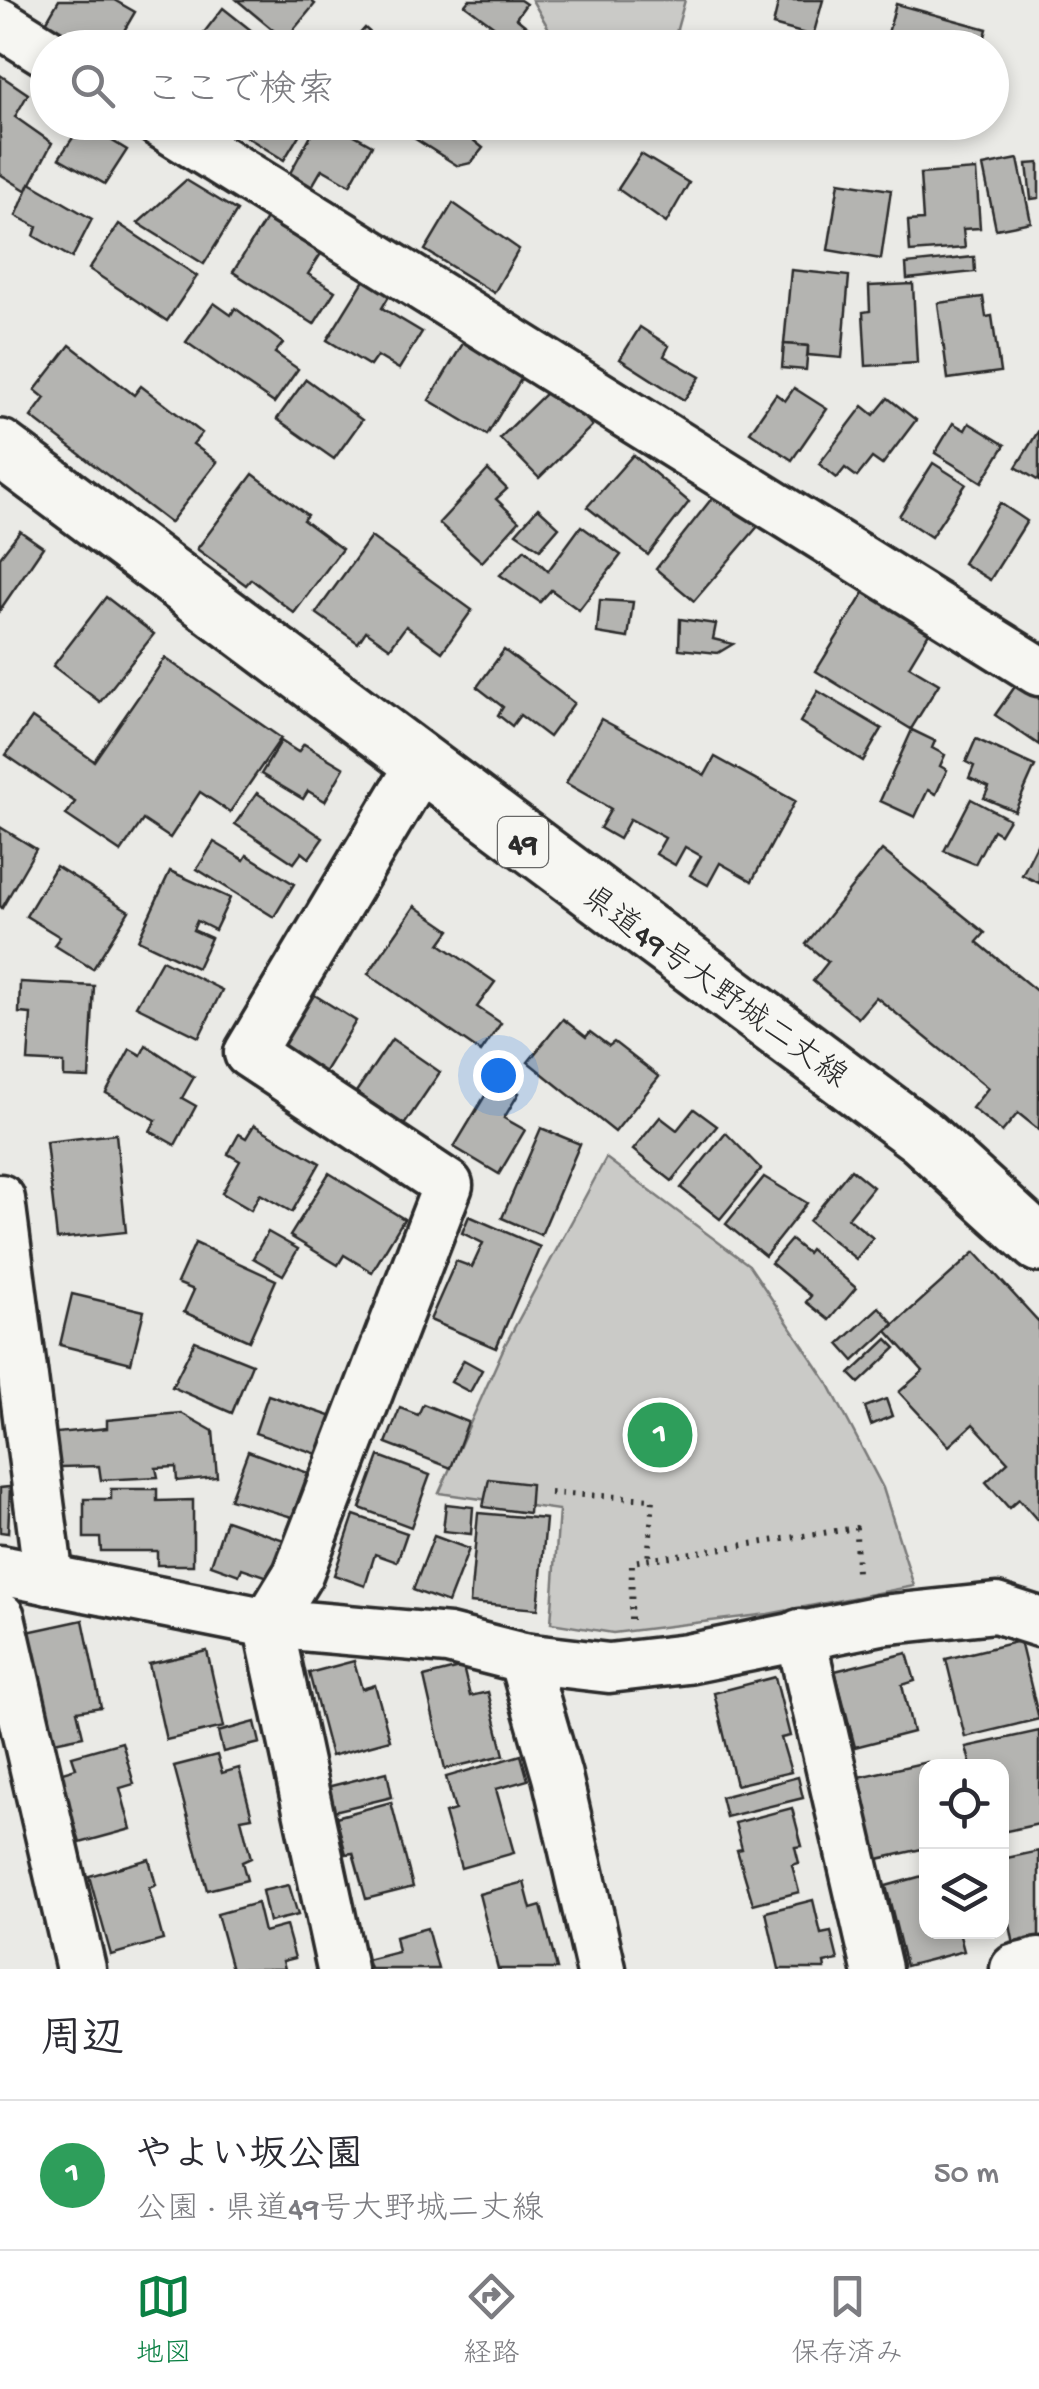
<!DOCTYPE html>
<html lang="ja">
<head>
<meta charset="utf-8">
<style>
	:root { --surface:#fff; --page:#f7f7f7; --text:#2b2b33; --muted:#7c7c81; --line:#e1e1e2; --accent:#0b8043 }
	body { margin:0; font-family:"Gochi Hand","Klee One",sans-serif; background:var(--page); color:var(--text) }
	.controls { position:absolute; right:30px; bottom:30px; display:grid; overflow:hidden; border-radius:20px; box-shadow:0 5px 15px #0003 }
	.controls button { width:90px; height:90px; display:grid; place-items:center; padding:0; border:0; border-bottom:2px solid var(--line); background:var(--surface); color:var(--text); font:50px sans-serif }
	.you { position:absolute; left:498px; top:1075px; width:35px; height:35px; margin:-25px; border:8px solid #fff; border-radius:50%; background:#1a73e8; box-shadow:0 0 0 15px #1a73e833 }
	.badge { display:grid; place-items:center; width:65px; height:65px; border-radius:50%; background:var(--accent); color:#fff; font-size:32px; font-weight:700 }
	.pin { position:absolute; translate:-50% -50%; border:5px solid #fff; box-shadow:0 2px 10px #0006 }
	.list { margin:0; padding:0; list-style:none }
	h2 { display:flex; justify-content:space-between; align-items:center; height:130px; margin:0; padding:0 40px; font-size:42px }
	h2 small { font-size:32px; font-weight:400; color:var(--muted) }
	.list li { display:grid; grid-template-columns:65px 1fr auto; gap:30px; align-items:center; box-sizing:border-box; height:150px; padding:0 40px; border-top:2px solid var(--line) }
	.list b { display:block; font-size:38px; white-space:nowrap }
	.list p { margin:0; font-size:32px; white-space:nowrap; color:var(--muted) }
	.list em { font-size:32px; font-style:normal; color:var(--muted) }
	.icon { flex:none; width:55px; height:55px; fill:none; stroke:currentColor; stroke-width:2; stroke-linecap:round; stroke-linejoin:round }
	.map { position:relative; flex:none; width:1039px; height:1969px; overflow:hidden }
	.search { position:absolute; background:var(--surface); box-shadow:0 5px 15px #0003; left:30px; right:30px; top:30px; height:110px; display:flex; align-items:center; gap:25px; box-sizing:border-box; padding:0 35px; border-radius:55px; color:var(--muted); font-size:38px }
	.sheet { height:280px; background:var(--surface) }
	nav { display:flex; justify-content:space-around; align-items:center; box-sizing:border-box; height:140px; border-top:2px solid var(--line); background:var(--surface); font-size:28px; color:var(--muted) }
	nav a { display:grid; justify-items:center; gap:5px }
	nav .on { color:var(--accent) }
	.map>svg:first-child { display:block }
	.green { fill:#cacac7; stroke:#7a7a79; stroke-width:2.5 }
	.building { fill:#b4b4b1; stroke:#2b2b2b; stroke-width:2.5 }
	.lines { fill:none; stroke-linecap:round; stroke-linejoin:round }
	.street-casing { stroke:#2b2b2b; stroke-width:55 }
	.primary-casing { stroke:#2b2b2b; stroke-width:62 }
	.path { stroke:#2b2b2b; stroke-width:6; stroke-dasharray:2.5 8; stroke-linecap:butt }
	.street { stroke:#f6f6f2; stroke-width:48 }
	.primary { stroke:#f6f6f2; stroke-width:55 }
	.labels { text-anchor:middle; stroke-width:8; stroke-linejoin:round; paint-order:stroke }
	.shield { fill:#f6f6f2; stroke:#686867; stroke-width:2.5 }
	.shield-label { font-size:30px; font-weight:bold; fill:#2b2b2b }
	.street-label { font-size:32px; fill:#2b2b2b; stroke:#f6f6f2 }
</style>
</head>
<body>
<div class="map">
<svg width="1039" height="1969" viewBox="0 0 1039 1969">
	<rect width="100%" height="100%" fill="#eaeae6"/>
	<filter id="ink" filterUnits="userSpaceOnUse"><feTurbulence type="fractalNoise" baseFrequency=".01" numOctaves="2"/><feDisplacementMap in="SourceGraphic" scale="20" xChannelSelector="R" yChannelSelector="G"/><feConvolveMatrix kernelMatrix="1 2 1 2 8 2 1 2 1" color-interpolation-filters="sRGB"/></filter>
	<g filter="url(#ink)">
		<g class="green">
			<polygon points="532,0 685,0 672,47 560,48"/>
			<polygon points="606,1158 749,1265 828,1383 883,1488 914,1586 768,1614 613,1633 551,1623 559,1510 439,1493 505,1345"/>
		</g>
		<g class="building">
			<polygon points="59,0 114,0 135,12 114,48 86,48 45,24"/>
			<polygon points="237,0 310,0 315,4 285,40"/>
			<polygon points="469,0 520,0 526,4 516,18 532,31 520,48 506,48 490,35 496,28 465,5"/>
			<polygon points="779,0 823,0 813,36 773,25"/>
			<polygon points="896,4 987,29 982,48 884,48"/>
			<polygon points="223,8 257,35 247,48 192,48"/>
			<polygon points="365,28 385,46 383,48 347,48"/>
			<polygon points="0,75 28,94 15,117 52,143 27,191 0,174"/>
			<polygon points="249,122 307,122 284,160 242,134"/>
			<polygon points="318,122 331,122 372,145 350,185 322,169 311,188 289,175"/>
			<polygon points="413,122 469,122 463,132 483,148 471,163 458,166 406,133"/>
			<polygon points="83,123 127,150 105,184 59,158"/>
			<polygon points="641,154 689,183 666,223 618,189"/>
			<polygon points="1018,159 1031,222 996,229 983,166"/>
			<polygon points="1039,163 1039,198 1031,199 1027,164"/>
			<polygon points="976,170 980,228 963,229 965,248 910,252 908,221 923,220 920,174"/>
			<polygon points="186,180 237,211 204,264 138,223"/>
			<polygon points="839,182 891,190 881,259 828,250"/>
			<polygon points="30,183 92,219 72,258 34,236 37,227 16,216"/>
			<polygon points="453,203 519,249 494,293 425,250"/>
			<polygon points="269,214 324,249 308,274 335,291 314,324 233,272"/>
			<polygon points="119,224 197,276 167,321 89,269"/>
			<polygon points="974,257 975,272 907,279 906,264"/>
			<polygon points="791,270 849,276 842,358 808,355 808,346 784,344"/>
			<polygon points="366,277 391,293 382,308 422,332 399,369 377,356 370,366 327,340"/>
			<polygon points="913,284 917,363 866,366 863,312 870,311 869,286"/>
			<polygon points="983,297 986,317 992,316 1000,372 948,379 938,303"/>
			<polygon points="214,303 231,315 235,308 283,343 275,353 298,369 274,403 186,342"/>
			<polygon points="640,327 669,346 664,356 700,377 684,400 620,359"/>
			<polygon points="465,340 523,376 487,435 429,400"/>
			<polygon points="784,344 808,346 806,370 782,368"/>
			<polygon points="70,345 134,395 141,386 202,433 193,444 217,462 170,523 31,417 45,398 35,390"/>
			<polygon points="306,379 362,420 334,459 277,419"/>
			<polygon points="557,382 592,426 539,478 500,438"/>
			<polygon points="794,388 827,409 792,460 750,432 776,394 785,401"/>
			<polygon points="888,398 916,420 882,465 872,458 857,477 845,468 837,478 819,464 863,406 874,415"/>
			<polygon points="953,423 965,430 969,423 1005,445 982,482 935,453"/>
			<polygon points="1039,430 1039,481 1016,467"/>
			<polygon points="633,455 689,502 648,555 587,507"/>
			<polygon points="933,463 966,484 931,537 899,516"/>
			<polygon points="488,470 507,489 496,499 519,521 482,562 439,523"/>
			<polygon points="253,474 307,515 303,520 342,549 294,613 251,579 246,585 197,549"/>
			<polygon points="724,483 766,517 694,601 656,569"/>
			<polygon points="1000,503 1027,521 990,580 963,563"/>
			<polygon points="538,508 559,527 540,549 516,533"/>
			<polygon points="581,526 621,555 579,610 551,590 540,602 500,575 525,549 548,571"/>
			<polygon points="20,531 43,547 0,610 0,557"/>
			<polygon points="371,537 472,610 442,652 406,626 390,648 366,631 358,643 316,613"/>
			<polygon points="873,578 938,618 909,666 939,684 911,729 816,671"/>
			<polygon points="106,597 154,634 100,702 53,666"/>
			<polygon points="600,600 633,602 628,638 597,633"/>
			<polygon points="680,619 716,624 713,639 733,644 718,653 679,649"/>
			<polygon points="504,650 574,703 549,737 520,715 512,726 498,715 503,707 477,687"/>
			<polygon points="165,658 281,738 230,812 200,792 170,838 143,820 121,852 66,815 75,802 6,755 32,718 94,761"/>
			<polygon points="1021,678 1039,691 1039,745 995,715"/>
			<polygon points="818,691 882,729 863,761 800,722"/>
			<polygon points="601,719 705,775 715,757 795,801 752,881 720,863 708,885 690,875 701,856 685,847 675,865 656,854 665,838 630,819 619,839 600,828 611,809 566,783"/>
			<polygon points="912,730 935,741 932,748 945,755 940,766 947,770 936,794 928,790 915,817 880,801"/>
			<polygon points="976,739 1035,766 1015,811 984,798 989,787 969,778 974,766 966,762"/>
			<polygon points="281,741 298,752 304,744 344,768 325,801 308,791 303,799 261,774"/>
			<polygon points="257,793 323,838 309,858 302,852 294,863 235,824"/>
			<polygon points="971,799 1009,819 1000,834 993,830 975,864 944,851"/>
			<polygon points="0,827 36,849 2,908 0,906"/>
			<polygon points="1039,841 1039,883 1022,875"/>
			<polygon points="214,842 244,860 247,855 294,884 274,917 197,869"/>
			<polygon points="882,850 985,933 977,942 1039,993 1039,1130 1018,1113 1002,1132 972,1108 988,1088 876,997 858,1018 813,981 828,962 806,944"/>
			<polygon points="56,866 129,911 93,969 54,945 60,937 26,916"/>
			<polygon points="170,871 230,898 215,930 197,921 193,930 211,938 197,968 138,940"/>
			<polygon points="415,906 450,930 440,944 495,982 477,1007 501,1023 481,1052 368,974"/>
			<polygon points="162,960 222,990 199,1037 136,1006"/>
			<polygon points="20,982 94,986 89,1078 64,1077 64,1063 28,1061 31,1014 19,1013"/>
			<polygon points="305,989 356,1021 322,1076 270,1044"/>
			<polygon points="563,1019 586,1037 590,1032 609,1046 614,1042 659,1077 615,1132 528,1062"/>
			<polygon points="392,1039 440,1072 404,1125 356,1092"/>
			<polygon points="146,1045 194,1077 182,1098 196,1106 175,1145 150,1131 156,1120 106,1093 130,1049 141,1055"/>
			<polygon points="495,1079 519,1093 504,1118 525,1130 499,1174 454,1147"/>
			<polygon points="694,1109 717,1126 672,1181 633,1150 660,1117 677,1130"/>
			<polygon points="254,1125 320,1163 292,1212 260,1194 251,1210 222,1193 240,1161 228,1154 239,1134 246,1138"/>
			<polygon points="541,1128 580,1144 541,1235 502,1218"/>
			<polygon points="726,1133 761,1169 720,1219 681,1188"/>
			<polygon points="116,1134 126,1232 57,1239 46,1142"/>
			<polygon points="851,1169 873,1187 848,1218 873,1238 856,1259 809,1221"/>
			<polygon points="329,1173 404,1219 372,1272 344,1255 338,1265 290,1236"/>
			<polygon points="764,1177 807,1203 765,1256 726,1224"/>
			<polygon points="469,1216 540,1247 496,1348 430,1320 456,1261 472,1267 483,1243 462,1233"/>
			<polygon points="268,1232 298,1249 283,1275 253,1258"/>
			<polygon points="791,1240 807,1253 810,1249 856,1288 829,1320 806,1302 811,1296 771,1263"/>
			<polygon points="195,1243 276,1280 249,1341 184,1312 194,1290 177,1283"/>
			<polygon points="975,1252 1039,1322 1039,1522 1019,1499 1009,1508 986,1482 1008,1462 973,1424 949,1446 899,1392 923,1371 887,1331"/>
			<polygon points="72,1294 144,1311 131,1363 60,1345"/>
			<polygon points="879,1307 894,1324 854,1361 839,1344"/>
			<polygon points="887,1339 896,1348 859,1383 850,1374"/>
			<polygon points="195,1341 252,1364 232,1413 172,1387"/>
			<polygon points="464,1360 482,1370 470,1392 451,1382"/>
			<polygon points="268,1395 339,1419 326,1457 255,1433"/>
			<polygon points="886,1399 892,1416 871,1425 865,1407"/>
			<polygon points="423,1404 468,1422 451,1468 386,1443 400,1408 418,1415"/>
			<polygon points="181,1413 213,1431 217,1477 177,1481 176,1467 156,1468 158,1477 101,1480 99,1466 60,1467 56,1433 107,1428 107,1420"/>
			<polygon points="248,1451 308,1473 292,1517 230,1499"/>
			<polygon points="379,1456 430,1475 411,1527 360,1508"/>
			<polygon points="489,1479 531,1484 529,1513 483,1507"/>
			<polygon points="10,1487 8,1533 0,1532 0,1488"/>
			<polygon points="111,1489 157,1489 157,1501 193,1500 193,1565 157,1565 157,1551 101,1551 100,1538 84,1538 84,1499 111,1499"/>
			<polygon points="446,1504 473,1507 471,1534 443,1531"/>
			<polygon points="478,1513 546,1519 538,1609 470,1603"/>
			<polygon points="354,1515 407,1533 397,1562 375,1554 365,1586 334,1575"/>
			<polygon points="226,1520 284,1540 271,1578 242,1568 239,1575 211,1565"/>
			<polygon points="434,1536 469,1549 448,1603 413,1590"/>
			<polygon points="83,1620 101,1707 77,1711 83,1736 30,1747 18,1634"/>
			<polygon points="1020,1641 1039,1719 965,1737 946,1659"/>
			<polygon points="207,1651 224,1727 166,1740 149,1664"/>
			<polygon points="907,1653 915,1681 902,1685 913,1732 855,1747 835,1671"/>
			<polygon points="354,1661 362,1689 375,1685 390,1740 331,1756 309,1673"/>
			<polygon points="463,1667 470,1696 488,1692 504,1755 445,1769 424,1677"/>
			<polygon points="775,1677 790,1736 781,1738 791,1772 736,1785 714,1693"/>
			<polygon points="255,1722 260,1743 223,1752 218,1732"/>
			<polygon points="1039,1731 1039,1824 1002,1832 1002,1766 971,1766 966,1747"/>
			<polygon points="122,1742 134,1784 120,1788 131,1829 80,1843 59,1773 76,1768 72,1756"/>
			<polygon points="217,1755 222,1773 239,1768 252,1817 241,1819 251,1858 242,1862 247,1880 207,1890 174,1766"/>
			<polygon points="521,1755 528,1780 496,1789 514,1853 461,1868 445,1813 455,1810 446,1777"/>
			<polygon points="927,1762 926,1848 878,1859 859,1777"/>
			<polygon points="387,1772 392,1797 326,1813 319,1789"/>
			<polygon points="798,1777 803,1798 726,1817 721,1797"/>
			<polygon points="391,1802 413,1887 366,1899 353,1853 346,1854 336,1817"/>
			<polygon points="792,1808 802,1846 795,1847 799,1863 792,1865 799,1892 753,1904 737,1850 742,1849 735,1823"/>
			<polygon points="1039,1851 1039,1939 1014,1945 1002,1884 1002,1859"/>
			<polygon points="149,1859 156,1885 149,1888 163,1940 111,1955 89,1876"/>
			<polygon points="926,1875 926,1932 959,1932 964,1951 906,1966 886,1886"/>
			<polygon points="524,1882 531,1909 541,1906 557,1969 498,1969 479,1894"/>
			<polygon points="289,1885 298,1915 269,1922 262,1891"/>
			<polygon points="813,1900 821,1934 831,1932 838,1960 824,1963 825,1969 779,1969 766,1912"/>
			<polygon points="257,1903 264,1932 286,1926 295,1958 283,1961 285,1969 232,1969 217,1914"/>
			<polygon points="427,1928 438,1969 370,1969 367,1960 398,1952 395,1937"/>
		</g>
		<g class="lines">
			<g class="street-casing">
				<g id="street">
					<polyline points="0,23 48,53"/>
					<polyline points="159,122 1039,671"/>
					<polyline points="0,1199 49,1580"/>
					<polyline points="0,1570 268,1623 448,1639 523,1658 609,1668 687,1659 881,1620 996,1608 1039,1622"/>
					<polyline points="0,1617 81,1969"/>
					<polyline points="800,1634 877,1969"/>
					<polyline points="523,1658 557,1776 601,1969"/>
					<polyline points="342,1969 268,1623 298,1574 448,1185 249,1053 420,766"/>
					<polyline points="1015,1969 1039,1963"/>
				</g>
			</g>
			<g class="primary-casing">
				<polyline id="primary" points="0,448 922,1137 1039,1244"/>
			</g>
			<g class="path">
				<polyline points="550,1493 653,1499 648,1560"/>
				<polyline points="631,1620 632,1562 856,1528 857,1576"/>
			</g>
			<use href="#street" class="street"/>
			<use href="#primary" class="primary"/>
		</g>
	</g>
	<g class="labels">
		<rect class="shield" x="498" y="817" width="50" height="50" rx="8"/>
		<g class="shield-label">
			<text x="523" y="852">49</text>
		</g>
		<g class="street-label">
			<text transform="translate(716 985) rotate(36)" y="11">県道49号大野城二丈線</text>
		</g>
	</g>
</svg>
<div class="controls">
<button><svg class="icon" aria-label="locate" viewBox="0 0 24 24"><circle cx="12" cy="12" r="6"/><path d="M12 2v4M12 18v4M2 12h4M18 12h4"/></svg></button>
<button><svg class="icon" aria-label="layers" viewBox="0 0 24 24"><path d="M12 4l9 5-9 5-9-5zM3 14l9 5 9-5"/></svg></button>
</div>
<div class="you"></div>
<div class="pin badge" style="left:660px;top:1435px;background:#2e9e5b">1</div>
<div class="search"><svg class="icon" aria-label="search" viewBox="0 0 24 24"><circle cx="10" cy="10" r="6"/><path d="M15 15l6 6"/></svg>ここで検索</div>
</div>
<section class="sheet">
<h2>周辺<small></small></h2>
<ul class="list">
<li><span class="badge" style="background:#2e9e5b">1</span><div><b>やよい坂公園</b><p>公園 · 県道49号大野城二丈線</p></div><em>50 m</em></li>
</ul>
</section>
<nav>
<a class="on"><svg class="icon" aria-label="map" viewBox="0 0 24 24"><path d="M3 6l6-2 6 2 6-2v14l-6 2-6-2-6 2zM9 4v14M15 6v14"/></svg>地図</a>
<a><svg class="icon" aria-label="directions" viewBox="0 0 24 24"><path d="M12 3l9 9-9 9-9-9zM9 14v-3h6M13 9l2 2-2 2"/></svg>経路</a>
<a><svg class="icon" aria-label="saved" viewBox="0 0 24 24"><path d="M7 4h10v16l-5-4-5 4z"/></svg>保存済み</a>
</nav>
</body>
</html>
